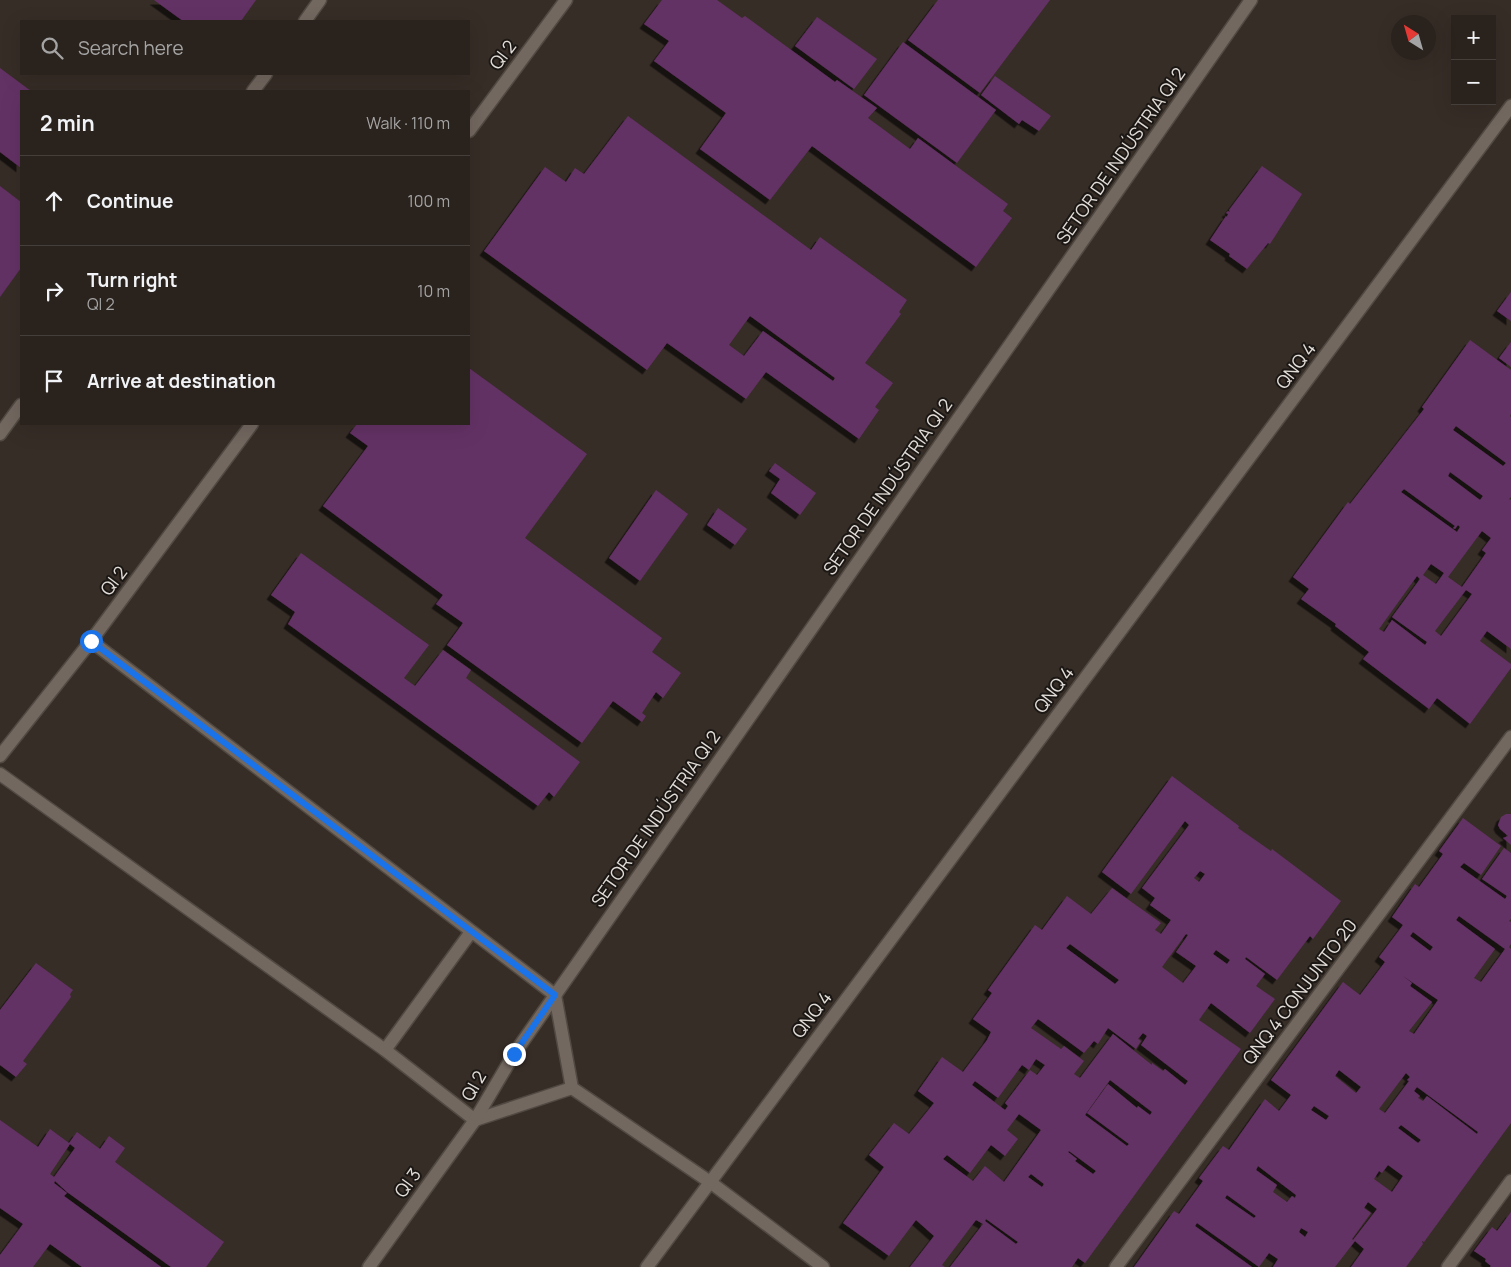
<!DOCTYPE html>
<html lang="en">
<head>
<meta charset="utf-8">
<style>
	:root { --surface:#29221d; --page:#312a26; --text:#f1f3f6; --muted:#a5a4a4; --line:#453f3b }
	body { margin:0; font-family:Manrope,sans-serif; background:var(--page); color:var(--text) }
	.controls { position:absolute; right:15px; top:15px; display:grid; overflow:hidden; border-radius:0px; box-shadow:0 5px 20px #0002 }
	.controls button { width:45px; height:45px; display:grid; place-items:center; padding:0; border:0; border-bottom:1px solid var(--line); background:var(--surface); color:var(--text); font:25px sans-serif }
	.compass { position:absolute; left:1391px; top:15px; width:45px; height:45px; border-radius:50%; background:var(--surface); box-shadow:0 5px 20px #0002; rotate:323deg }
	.stop { position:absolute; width:15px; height:15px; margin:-11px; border:4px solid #1a73e8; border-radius:50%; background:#fff }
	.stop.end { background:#1a73e8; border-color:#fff; box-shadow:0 1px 5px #0008 }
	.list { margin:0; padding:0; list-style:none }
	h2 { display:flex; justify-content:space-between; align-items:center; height:65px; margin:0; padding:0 20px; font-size:21px }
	h2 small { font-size:16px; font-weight:400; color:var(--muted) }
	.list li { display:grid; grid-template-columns:32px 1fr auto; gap:15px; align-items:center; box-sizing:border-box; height:90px; padding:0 20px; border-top:1px solid var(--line) }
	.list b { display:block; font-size:19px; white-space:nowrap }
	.list p { margin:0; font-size:16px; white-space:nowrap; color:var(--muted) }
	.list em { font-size:16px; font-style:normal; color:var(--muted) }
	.icon { flex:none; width:28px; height:28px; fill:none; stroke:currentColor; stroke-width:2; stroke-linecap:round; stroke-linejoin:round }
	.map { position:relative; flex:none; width:1511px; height:1267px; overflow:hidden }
	.search { position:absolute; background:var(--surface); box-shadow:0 5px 20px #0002; left:20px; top:20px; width:450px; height:55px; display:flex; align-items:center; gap:12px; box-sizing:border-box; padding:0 18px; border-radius:0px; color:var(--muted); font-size:19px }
	.panel { position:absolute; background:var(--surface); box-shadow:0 5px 20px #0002; left:20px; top:90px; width:450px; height:335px; border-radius:0px }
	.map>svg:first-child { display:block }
	.building { fill:#643065; fill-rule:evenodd; filter:url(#shadow) }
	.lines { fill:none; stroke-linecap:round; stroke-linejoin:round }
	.minor-casing { stroke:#514a43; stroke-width:15 }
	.minor { stroke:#736860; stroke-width:12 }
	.route { stroke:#1a73e8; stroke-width:6 }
	.labels { text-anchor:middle; stroke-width:4; stroke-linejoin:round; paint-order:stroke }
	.street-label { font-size:18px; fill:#e3ddd8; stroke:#1b1714 }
</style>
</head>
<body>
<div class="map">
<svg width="1511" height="1267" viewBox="0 0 1511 1267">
	<defs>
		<filter id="shadow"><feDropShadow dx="-4.5" dy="4.5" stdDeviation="0" flood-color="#0009"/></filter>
	</defs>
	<rect width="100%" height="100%" fill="#372d27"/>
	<g class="building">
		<polygon points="154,0 256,0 241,21 183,21"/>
		<polygon points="662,0 717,0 742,18 745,16 835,82 837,80 877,108 868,118 910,149 918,138 1008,204 1003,211 1012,218 976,267 812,146 770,200 700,149 726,113 654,61 669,41 644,24"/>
		<polygon points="938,0 1050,0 980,93 908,40"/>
		<polygon points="817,17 877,59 854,89 795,46"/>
		<polygon points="903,42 996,110 957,163 864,95"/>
		<polygon points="0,68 31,91 21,91 21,168 0,152"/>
		<polygon points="995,76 1051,116 1039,131 1022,120 1019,124 981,95"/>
		<path d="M 628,116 L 811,250 L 820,237 L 907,300 L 899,312 L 901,314 L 865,363 L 893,383 L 875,407 L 879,410 L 859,439 L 766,372 L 746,399 L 667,343 L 647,370 L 484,251 L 545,167 L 566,182 L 575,168 L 584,174 ZM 750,316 L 835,378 L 833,381 L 763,331 L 744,356 L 729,345 Z"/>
		<polygon points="1262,166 1302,194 1270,244 1268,243 1247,269 1229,256 1230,254 1210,240 1226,216 1227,217 1228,214 1226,213 1228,211 1230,212 1229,210"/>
		<polygon points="0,186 21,202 21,268 0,297"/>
		<polygon points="1511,292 1511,321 1497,311"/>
		<path d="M 1470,340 L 1511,370 L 1511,414 L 1510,416 L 1511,417 L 1511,497 L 1509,499 L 1511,500 L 1511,649 L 1487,631 L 1480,641 L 1511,664 L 1511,668 L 1470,724 L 1437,698 L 1429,709 L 1363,659 L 1369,652 L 1335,626 L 1336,624 L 1301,599 L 1309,589 L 1293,577 L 1348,502 L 1350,504 L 1424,409 L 1422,407 ZM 1456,426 L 1506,463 L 1503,466 L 1453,430 ZM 1450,472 L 1483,496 L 1480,500 L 1448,476 ZM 1404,489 L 1455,526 L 1453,528 L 1455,529 L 1458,525 L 1460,527 L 1457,532 L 1401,492 ZM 1482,531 L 1491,538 L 1482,550 L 1486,553 L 1462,587 L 1448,577 ZM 1431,564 L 1444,573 L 1436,584 L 1423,575 ZM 1417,576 L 1420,579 L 1392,617 L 1427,642 L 1425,645 L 1392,620 L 1384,632 L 1379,629 ZM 1466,590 L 1472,594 L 1441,636 L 1435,631 Z"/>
		<polygon points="1511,342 1511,367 1499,358"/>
		<polygon points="469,368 587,454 525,538 662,638 652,652 681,673 663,698 656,692 642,713 646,716 642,722 613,701 582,743 447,645 463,623 436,604 443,595 323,506 368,446 350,433 357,424 469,424"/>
		<polygon points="775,463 816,493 800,515 771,493 780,479 769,471"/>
		<polygon points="656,490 688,514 640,581 609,558"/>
		<polygon points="718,508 747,529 735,545 707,525"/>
		<polygon points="301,553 429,645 404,678 415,686 443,650 471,670 466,678 580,762 554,797 549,792 538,806 288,624 295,612 271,595"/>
		<path d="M 1172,776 L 1239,826 L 1238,828 L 1271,851 L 1272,849 L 1341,901 L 1313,939 L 1310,936 L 1277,980 L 1246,957 L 1245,959 L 1265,974 L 1256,986 L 1275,999 L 1250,1033 L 1211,1003 L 1199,1020 L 1241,1049 L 1085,1263 L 1078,1258 L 1072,1267 L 950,1267 L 983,1224 L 976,1220 L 942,1265 L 945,1267 L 910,1267 L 934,1236 L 916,1220 L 889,1256 L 843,1223 L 884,1167 L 869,1155 L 894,1123 L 909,1134 L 934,1103 L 918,1091 L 942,1057 L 963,1072 L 987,1040 L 991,1032 L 973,1019 L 992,993 L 988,990 L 1035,925 L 1042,930 L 1067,896 L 1091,914 L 1112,888 L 1161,923 L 1155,930 L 1161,934 L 1171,920 L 1150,905 L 1155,898 L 1142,888 L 1189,825 L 1185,821 L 1131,894 L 1102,872 ZM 1200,871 L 1205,874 L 1199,882 L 1194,878 ZM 1186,934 L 1188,935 L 1176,952 L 1196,966 L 1183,983 L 1162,967 ZM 1070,944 L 1119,980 L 1115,984 L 1066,948 ZM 1216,950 L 1230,960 L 1227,964 L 1213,954 ZM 1038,1019 L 1084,1053 L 1094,1041 L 1098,1044 L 1108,1028 L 1136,1049 L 1141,1041 L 1138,1039 L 1143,1033 L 1147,1036 L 1141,1045 L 1188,1081 L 1185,1085 L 1165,1069 L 1163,1071 L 1152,1063 L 1152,1065 L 1113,1034 L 1080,1078 L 1074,1074 L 1084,1061 L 1064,1046 L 1061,1049 L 1031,1028 ZM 1036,1059 L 1045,1065 L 1037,1075 L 1030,1070 L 1005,1103 L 1008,1106 L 1005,1110 L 972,1085 L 975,1081 L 998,1098 L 1022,1065 L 1029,1070 ZM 1110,1080 L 1152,1112 L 1150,1115 L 1138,1106 L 1137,1108 L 1108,1084 L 1087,1113 L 1129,1144 L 1127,1146 L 1085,1115 ZM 1019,1114 L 1041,1130 L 1004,1182 L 985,1166 L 973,1181 L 943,1159 L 947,1155 L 970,1173 L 991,1145 L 1005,1156 L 1018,1139 L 1007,1130 ZM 1069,1151 L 1096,1171 L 1093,1174 L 1075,1161 L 1077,1159 L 1068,1152 ZM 1031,1174 L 1044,1184 L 1042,1187 L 1028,1177 ZM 986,1219 L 1018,1242 L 1016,1244 L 985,1221 Z"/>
		<polygon points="1511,814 1511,845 1503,838 1508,836 1500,829 1498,825 1501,817 1506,814"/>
		<path d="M 1463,818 L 1501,846 L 1481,875 L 1464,863 L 1460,867 L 1505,899 L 1507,896 L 1482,879 L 1504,848 L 1511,853 L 1511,919 L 1509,921 L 1511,922 L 1511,944 L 1509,947 L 1511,949 L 1511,1123 L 1424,1242 L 1422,1241 L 1423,1244 L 1406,1267 L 1351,1267 L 1364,1249 L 1355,1241 L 1335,1267 L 1273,1267 L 1278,1259 L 1269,1253 L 1259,1267 L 1197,1223 L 1195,1226 L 1252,1267 L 1134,1267 L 1174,1211 L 1179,1214 L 1203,1181 L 1199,1178 L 1223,1146 L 1229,1150 L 1265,1099 L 1279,1111 L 1291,1095 L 1271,1080 L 1343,982 L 1360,995 L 1385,962 L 1379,957 L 1403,925 L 1392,917 L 1415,884 L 1419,887 L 1443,854 L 1439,851 ZM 1459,916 L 1505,949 L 1481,982 L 1474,978 L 1495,949 L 1456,920 ZM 1413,932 L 1433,947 L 1430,951 L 1410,936 ZM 1403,976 L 1438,1000 L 1414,1034 L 1409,1031 L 1432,1002 L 1410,986 L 1412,983 ZM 1339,1070 L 1361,1087 L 1356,1093 L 1335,1076 ZM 1406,1073 L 1410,1077 L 1407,1080 L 1409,1081 L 1385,1113 L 1379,1109 ZM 1417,1087 L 1478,1132 L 1477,1134 L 1427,1096 L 1423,1101 L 1418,1098 L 1420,1096 L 1414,1091 ZM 1314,1106 L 1329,1116 L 1326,1120 L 1311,1110 ZM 1401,1125 L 1421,1140 L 1418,1143 L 1398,1128 ZM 1388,1165 L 1403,1176 L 1392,1192 L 1374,1179 L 1379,1171 L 1382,1173 ZM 1258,1166 L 1296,1195 L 1295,1198 L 1292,1196 L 1287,1202 L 1273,1192 L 1277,1185 L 1256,1170 ZM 1227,1195 L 1256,1216 L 1254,1218 L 1225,1198 ZM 1368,1202 L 1377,1209 L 1353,1240 L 1352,1239 L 1371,1213 L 1364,1208 ZM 1301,1228 L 1308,1232 L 1305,1237 L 1299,1232 Z"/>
		<polygon points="36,963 73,990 70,994 71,997 23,1061 27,1064 16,1077 0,1065 0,1010"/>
		<path d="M 0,1120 L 38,1147 L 50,1129 L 69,1143 L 77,1132 L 100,1149 L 109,1136 L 125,1148 L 115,1162 L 224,1242 L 206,1267 L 171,1267 L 67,1192 L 55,1181 L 54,1183 L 67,1193 L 64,1196 L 161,1267 L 82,1267 L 50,1244 L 33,1267 L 0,1267 L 0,1255 L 23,1224 L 0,1208 ZM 70,1144 L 75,1148 L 54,1177 L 50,1174 Z"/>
		<polygon points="1511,1212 1511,1267 1490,1267 1491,1266 1485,1261 1486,1259 1474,1251 1492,1227 1497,1231"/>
	</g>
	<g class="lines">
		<g class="minor-casing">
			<g id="minor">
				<polyline points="305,21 320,0"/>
				<polyline points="253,91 266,74"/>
				<polyline points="469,131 566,0"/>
				<polyline points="0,434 21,405"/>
				<polyline points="91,641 555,995 572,1088 710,1182 823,1267"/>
				<polyline points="0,756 91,641 252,424"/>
				<polyline points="0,774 385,1050 475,1120"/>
				<polyline points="385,1050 471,932"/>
				<polyline points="475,1120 572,1088"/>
				<polyline points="369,1267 475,1120 514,1054 1251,0"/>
				<polyline points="647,1267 1511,106"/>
				<polyline points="1116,1267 1511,737"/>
				<polyline points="1448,1267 1511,1181"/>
			</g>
		</g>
		<use href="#minor" class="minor"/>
	</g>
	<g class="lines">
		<polyline class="route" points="91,641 555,995 514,1054"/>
	</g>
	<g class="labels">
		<g class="street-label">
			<text transform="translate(503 55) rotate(-53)" y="6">QI 2</text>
			<text transform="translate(1121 156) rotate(-55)" y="6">SETOR DE INDÚSTRIA QI 2</text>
			<text transform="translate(1296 366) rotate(-53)" y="6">QNQ 4</text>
			<text transform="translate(888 487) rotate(-55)" y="6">SETOR DE INDÚSTRIA QI 2</text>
			<text transform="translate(114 581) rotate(-53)" y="6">QI 2</text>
			<text transform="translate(1054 690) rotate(-53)" y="6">QNQ 4</text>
			<text transform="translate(656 819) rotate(-55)" y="6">SETOR DE INDÚSTRIA QI 2</text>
			<text transform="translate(1300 992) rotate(-53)" y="6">QNQ 4 CONJUNTO 20</text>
			<text transform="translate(812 1015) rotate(-53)" y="6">QNQ 4</text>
			<text transform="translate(474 1086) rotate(-60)" y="6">QI 2</text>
			<text transform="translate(408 1183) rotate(-54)" y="6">QI 3</text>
		</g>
	</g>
</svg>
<div class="controls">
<button>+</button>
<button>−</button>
</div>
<svg class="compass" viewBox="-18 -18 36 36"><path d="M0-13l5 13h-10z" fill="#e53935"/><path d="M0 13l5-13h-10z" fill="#a5a4a4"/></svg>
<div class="stop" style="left:91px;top:641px"></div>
<div class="stop end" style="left:514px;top:1054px"></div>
<div class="search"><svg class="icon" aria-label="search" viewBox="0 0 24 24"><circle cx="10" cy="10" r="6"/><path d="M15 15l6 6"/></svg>Search here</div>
<section class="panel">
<h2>2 min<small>Walk · 110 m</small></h2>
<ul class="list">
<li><svg class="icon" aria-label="ahead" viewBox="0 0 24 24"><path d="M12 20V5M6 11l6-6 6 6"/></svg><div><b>Continue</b></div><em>100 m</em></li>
<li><svg class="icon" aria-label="right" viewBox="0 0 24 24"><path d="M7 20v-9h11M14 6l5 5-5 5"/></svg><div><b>Turn right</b><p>QI 2</p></div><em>10 m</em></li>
<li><svg class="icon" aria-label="arrive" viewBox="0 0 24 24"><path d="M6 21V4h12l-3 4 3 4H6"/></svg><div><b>Arrive at destination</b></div></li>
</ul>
</section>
</div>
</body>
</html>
